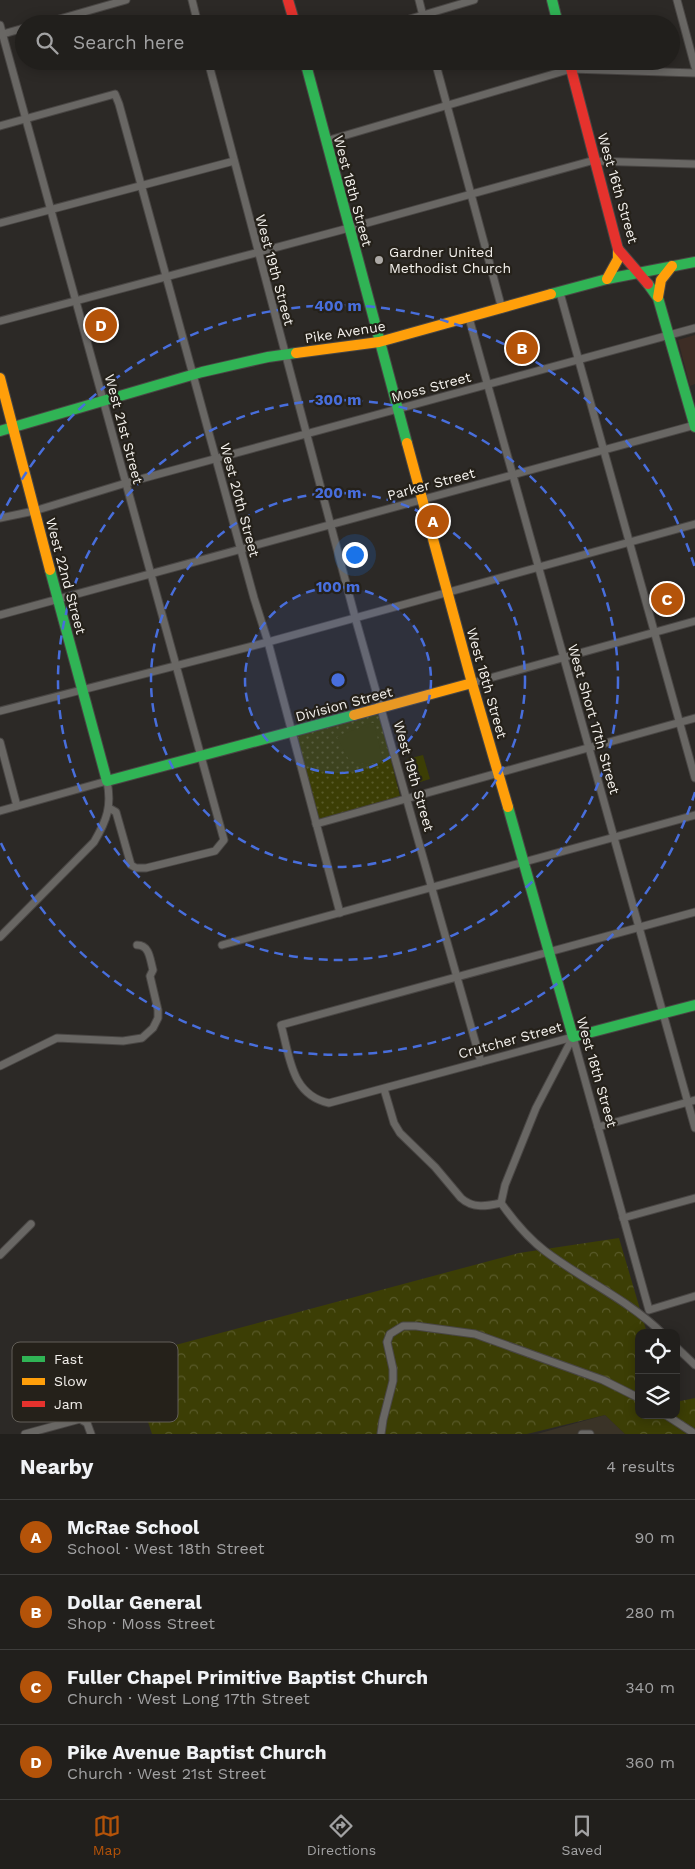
<!DOCTYPE html>
<html lang="en">
<head>
<meta charset="utf-8">
<style>
	:root { --surface:#211f1c; --page:#292725; --text:#f1f3f6; --muted:#a2a2a3; --line:#3e3d3b; --accent:#b45309 }
	body { margin:0; font-family:"Work Sans",sans-serif; background:var(--page); color:var(--text) }
	.controls { position:absolute; right:15px; bottom:15px; display:grid; overflow:hidden; border-radius:10px; box-shadow:0 2px 12px #0003 }
	.controls button { width:45px; height:45px; display:grid; place-items:center; padding:0; border:0; border-bottom:1px solid var(--line); background:var(--surface); color:var(--text); font:25px sans-serif }
	.you { position:absolute; left:354px; top:554px; width:18px; height:18px; margin:-12px; border:4px solid #fff; border-radius:50%; background:#1a73e8; box-shadow:0 0 0 8px #1a73e833 }
	.badge { display:grid; place-items:center; width:32px; height:32px; border-radius:50%; background:var(--accent); color:#fff; font-size:16px; font-weight:700 }
	.pin { position:absolute; translate:-50% -50%; border:2px solid #fff; box-shadow:0 1px 5px #0006 }
	.list { margin:0; padding:0; list-style:none }
	h2 { display:flex; justify-content:space-between; align-items:center; height:65px; margin:0; padding:0 20px; font-size:21px }
	h2 small { font-size:16px; font-weight:400; color:var(--muted) }
	.list li { display:grid; grid-template-columns:32px 1fr auto; gap:15px; align-items:center; box-sizing:border-box; height:75px; padding:0 20px; border-top:1px solid var(--line) }
	.list b { display:block; font-size:19px; white-space:nowrap }
	.list p { margin:0; font-size:16px; white-space:nowrap; color:var(--muted) }
	.list em { font-size:16px; font-style:normal; color:var(--muted) }
	.icon { flex:none; width:28px; height:28px; fill:none; stroke:currentColor; stroke-width:2; stroke-linecap:round; stroke-linejoin:round }
	.map { position:relative; flex:none; width:695px; height:1434px; overflow:hidden }
	.search { position:absolute; background:var(--surface); box-shadow:0 2px 12px #0003; left:15px; right:15px; top:15px; height:55px; display:flex; align-items:center; gap:12px; box-sizing:border-box; padding:0 18px; border-radius:28px; color:var(--muted); font-size:19px }
	.sheet { height:365px; background:var(--surface) }
	nav { display:flex; justify-content:space-around; align-items:center; box-sizing:border-box; height:70px; border-top:1px solid var(--line); background:var(--surface); font-size:14px; color:var(--muted) }
	nav a { display:grid; justify-items:center; gap:2px }
	nav .on { color:var(--accent) }
	.map>svg:first-child { display:block }
	.education { fill:#3d2d25 }
	.built { fill:#3a3327 }
	.forest { fill:url(#forest-crowns) }
	.park { fill:url(#park-dots) }
	.pitch { fill:#3c3e05 }
	.lines { fill:none; stroke-linecap:round; stroke-linejoin:round }
	.street-casing { stroke:#494644; stroke-width:9 }
	.fast-casing { stroke:#494644; stroke-width:12 }
	.slow-casing { stroke:#494644; stroke-width:12 }
	.jam-casing { stroke:#494644; stroke-width:12 }
	.street { stroke:#696764; stroke-width:7 }
	.fast { stroke:#30b455; stroke-width:10 }
	.slow { stroke:#ff9f0a; stroke-width:10 }
	.jam { stroke:#e5322d; stroke-width:10 }
	.ring { fill:none; stroke:#486edc; stroke-width:2.5; stroke-dasharray:9 6 }
	.poi-dot { fill:#adaaa7; stroke:#25211a; stroke-width:2 }
	.labels { text-anchor:middle; stroke-width:4.5; stroke-linejoin:round; paint-order:stroke }
	.street-label { font-size:14px; fill:#f3f0ec; stroke:#25211a }
	.poi-label { font-size:14px; fill:#f3f0ec; stroke:#25211a; text-anchor:start }
	.key { fill:#25211a; stroke:#635f59; stroke-width:1 }
	.key-label { font-size:14px; fill:#f3f0ec }
	.centre { fill:#486edc; stroke:#25211a; stroke-width:2.5 }
	.ring-label { font-size:15px; text-anchor:middle; font-weight:bold; fill:#486edc; stroke:#25211a; stroke-width:4.5; stroke-linejoin:round; paint-order:stroke }
</style>
</head>
<body>
<div class="map">
<svg width="695" height="1434" viewBox="0 0 695 1434">
	<defs>
		<pattern id="forest-crowns" width="20" height="18" patternUnits="userSpaceOnUse" patternTransform="scale(1.25)"><rect width="20" height="18" fill="#3c3e05"/><path d="M2 6a3 3 0 1 1 6 0M12 15a3 3 0 1 1 6 0" fill="none" stroke="#595a2a"/></pattern>
		<pattern id="park-dots" width="8" height="8" patternUnits="userSpaceOnUse" patternTransform="scale(1.25)"><rect width="8" height="8" fill="#3c3e05"/><path d="M2 2h.1M6 6h.1" fill="none" stroke="#595a2a" stroke-width="1.8" stroke-linecap="round"/></pattern>
	</defs>
	<rect width="100%" height="100%" fill="#2c2926"/>
	<polygon class="education" points="695,335 695,384 690,386 678,340"/>
	<polygon class="built" points="605,1415 625,1434 537,1434"/>
	<polygon class="forest" points="619,1238 647,1333 639,1333 639,1415 676,1415 676,1402 695,1398 695,1434 625,1434 605,1415 527,1434 152,1434 127,1358 519,1253"/>
	<polygon class="park" points="376,714 380,717 400,796 321,819 318,817 296,738 299,735"/>
	<g class="pitch">
		<polygon points="371,723 374,723 375,727 383,762 364,764 349,760 337,737"/>
		<polygon points="423,755 430,779 414,784 407,759"/>
	</g>
	<g class="lines">
		<g class="street-casing">
			<g id="street">
				<polyline points="192,0 198,24"/>
				<polyline points="419,0 425,24"/>
				<polyline points="677,0 695,67"/>
				<polyline points="42,24 126,0"/>
				<polyline points="393,24 474,0"/>
				<polyline points="0,25 224,840 215,851 146,868 136,868 131,865 116,812 109,808"/>
				<polyline points="0,35 24,28"/>
				<polyline points="208,61 355,617 481,1062"/>
				<polyline points="435,61 502,309"/>
				<polyline points="0,126 115,94 119,104 254,598 268,642 340,913"/>
				<polyline points="326,141 571,69 695,73"/>
				<polyline points="0,223 234,161"/>
				<polyline points="560,293 695,778"/>
				<polyline points="469,318 695,1128"/>
				<polyline points="0,321 349,228 591,161 695,164"/>
				<polyline points="0,518 34,511 126,483 695,328"/>
				<polyline points="0,615 695,425"/>
				<polyline points="472,683 695,621"/>
				<polyline points="0,711 268,642 695,524"/>
				<polyline points="0,742 17,806"/>
				<path d="M 0,811 L 107,781 C 112,806 107,820 94,842 L 0,937"/>
				<polyline points="316,824 695,718"/>
				<polyline points="222,945 695,815"/>
				<path d="M 573,1037 L 329,1103 C 291,1095 290,1057 281,1025 L 695,912"/>
				<path d="M 573,1037 L 536,1108 L 505,1185 L 501,1203 C 513,1220 528,1238 545,1251 C 583,1280 627,1299 662,1333"/>
				<polyline points="573,1037 649,1310 695,1296"/>
				<path d="M 0,1066 L 57,1038 L 123,1041 L 142,1038 L 153,1028 L 158,1018 L 158,1010 L 150,976 L 153,970 C 150,960 150,945 137,945"/>
				<path d="M 384,1089 L 394,1123 L 400,1133 L 435,1167 L 461,1198 C 473,1209 487,1206 501,1203"/>
				<polyline points="598,1127 695,1100"/>
				<polyline points="623,1218 695,1198"/>
				<polyline points="0,1255 31,1224"/>
				<polyline points="676,1347 695,1365"/>
				<polyline points="666,1415 695,1434"/>
				<polyline points="25,1434 80,1419 87,1423 91,1434"/>
				<polyline points="381,1434 383,1420 393,1381 393,1369 387,1342 390,1334 403,1326 416,1326 475,1334 603,1380 639,1398"/>
				<polyline points="582,1434 590,1434"/>
			</g>
		</g>
		<g class="fast-casing">
			<g id="fast">
				<polyline points="552,0 558,24"/>
				<polyline points="305,61 407,443"/>
				<polyline points="648,284 658,298 695,427"/>
				<polyline points="551,294 607,279 695,262"/>
				<polyline points="0,431 202,372 268,357 296,353"/>
				<polyline points="50,570 107,781 354,715"/>
				<polyline points="508,807 573,1037 695,1005"/>
			</g>
		</g>
		<g class="slow-casing">
			<g id="slow">
				<polyline points="607,279 618,259 618,249"/>
				<polyline points="658,297 661,280 672,266"/>
				<polyline points="296,353 379,342 551,294"/>
				<polyline points="0,378 50,570"/>
				<polyline points="407,443 472,683 508,807"/>
				<polyline points="354,715 472,683"/>
			</g>
		</g>
		<g class="jam-casing">
			<g id="jam">
				<polyline points="288,0 295,24"/>
				<polyline points="569,61 618,249 648,284"/>
			</g>
		</g>
		<use href="#street" class="street"/>
		<use href="#fast" class="fast"/>
		<use href="#slow" class="slow"/>
		<use href="#jam" class="jam"/>
	</g>
	<circle cx="338" cy="680" r="93" fill="#486edc" fill-opacity=".12"/>
	<g class="ring">
		<circle cx="338" cy="680" r="93"/>
		<circle cx="338" cy="680" r="187"/>
		<circle cx="338" cy="680" r="280"/>
		<path d="M695 792A374 374 0 0 1 0 841M0 519A374 374 0 0 1 695 568"/>
	</g>
	<circle class="poi-dot" cx="379" cy="260" r="5"/>
	<g class="labels">
		<g class="street-label">
			<text transform="translate(618 188) rotate(74)" y="5">West 16th Street</text>
			<text transform="translate(353 191) rotate(75)" y="5">West 18th Street</text>
			<text transform="translate(275 270) rotate(75)" y="5">West 19th Street</text>
			<text transform="translate(345 332) rotate(-9)" y="5">Pike Avenue</text>
			<text transform="translate(431 387) rotate(-15)" y="5">Moss Street</text>
			<text transform="translate(124 429) rotate(75)" y="5">West 21st Street</text>
			<text transform="translate(431 484) rotate(-15)" y="5">Parker Street</text>
			<text transform="translate(240 500) rotate(75)" y="5">West 20th Street</text>
			<text transform="translate(66 576) rotate(75)" y="5">West 22nd Street</text>
			<text transform="translate(487 683) rotate(74)" y="5">West 18th Street</text>
			<text transform="translate(344 704) rotate(-15)" y="5">Division Street</text>
			<text transform="translate(594 719) rotate(74)" y="5">West Short 17th Street</text>
			<text transform="translate(414 776) rotate(74)" y="5">West 19th Street</text>
			<text transform="translate(510 1040) rotate(-15)" y="5">Crutcher Street</text>
			<text transform="translate(597 1072) rotate(74)" y="5">West 18th Street</text>
		</g>
		<g class="poi-label">
			<text x="389" y="257">Gardner United<tspan x="389" dy="16">Methodist Church</tspan></text>
		</g>
	</g>
	<rect x="12" y="1342" width="166" height="80" rx="8" class="key"/>
	<rect x="22" y="1356" width="23" height="6" fill="#30b455"/>
	<rect x="22" y="1378" width="23" height="7" fill="#ff9f0a"/>
	<rect x="22" y="1401" width="23" height="6" fill="#e5322d"/>
	<g class="key-label">
		<text x="54" y="1364">Fast</text>
		<text x="54" y="1386">Slow</text>
		<text x="54" y="1409">Jam</text>
	</g>
	<circle cx="338" cy="680" r="8" class="centre"/>
	<g class="ring-label">
		<text x="338" y="311">400 m</text>
		<text x="338" y="405">300 m</text>
		<text x="338" y="498">200 m</text>
		<text x="338" y="592">100 m</text>
	</g>
</svg>
<div class="controls">
<button><svg class="icon" aria-label="locate" viewBox="0 0 24 24"><circle cx="12" cy="12" r="6"/><path d="M12 2v4M12 18v4M2 12h4M18 12h4"/></svg></button>
<button><svg class="icon" aria-label="layers" viewBox="0 0 24 24"><path d="M12 4l9 5-9 5-9-5zM3 14l9 5 9-5"/></svg></button>
</div>
<div class="you"></div>
<div class="pin badge" style="left:433px;top:521px">A</div>
<div class="pin badge" style="left:522px;top:348px">B</div>
<div class="pin badge" style="left:667px;top:599px">C</div>
<div class="pin badge" style="left:101px;top:325px">D</div>
<div class="search"><svg class="icon" aria-label="search" viewBox="0 0 24 24"><circle cx="10" cy="10" r="6"/><path d="M15 15l6 6"/></svg>Search here</div>
</div>
<section class="sheet">
<h2>Nearby<small>4 results</small></h2>
<ul class="list">
<li><span class="badge">A</span><div><b>McRae School</b><p>School · West 18th Street</p></div><em>90 m</em></li>
<li><span class="badge">B</span><div><b>Dollar General</b><p>Shop · Moss Street</p></div><em>280 m</em></li>
<li><span class="badge">C</span><div><b>Fuller Chapel Primitive Baptist Church</b><p>Church · West Long 17th Street</p></div><em>340 m</em></li>
<li><span class="badge">D</span><div><b>Pike Avenue Baptist Church</b><p>Church · West 21st Street</p></div><em>360 m</em></li>
</ul>
</section>
<nav>
<a class="on"><svg class="icon" aria-label="map" viewBox="0 0 24 24"><path d="M3 6l6-2 6 2 6-2v14l-6 2-6-2-6 2zM9 4v14M15 6v14"/></svg>Map</a>
<a><svg class="icon" aria-label="directions" viewBox="0 0 24 24"><path d="M12 3l9 9-9 9-9-9zM9 14v-3h6M13 9l2 2-2 2"/></svg>Directions</a>
<a><svg class="icon" aria-label="saved" viewBox="0 0 24 24"><path d="M7 4h10v16l-5-4-5 4z"/></svg>Saved</a>
</nav>
</body>
</html>
